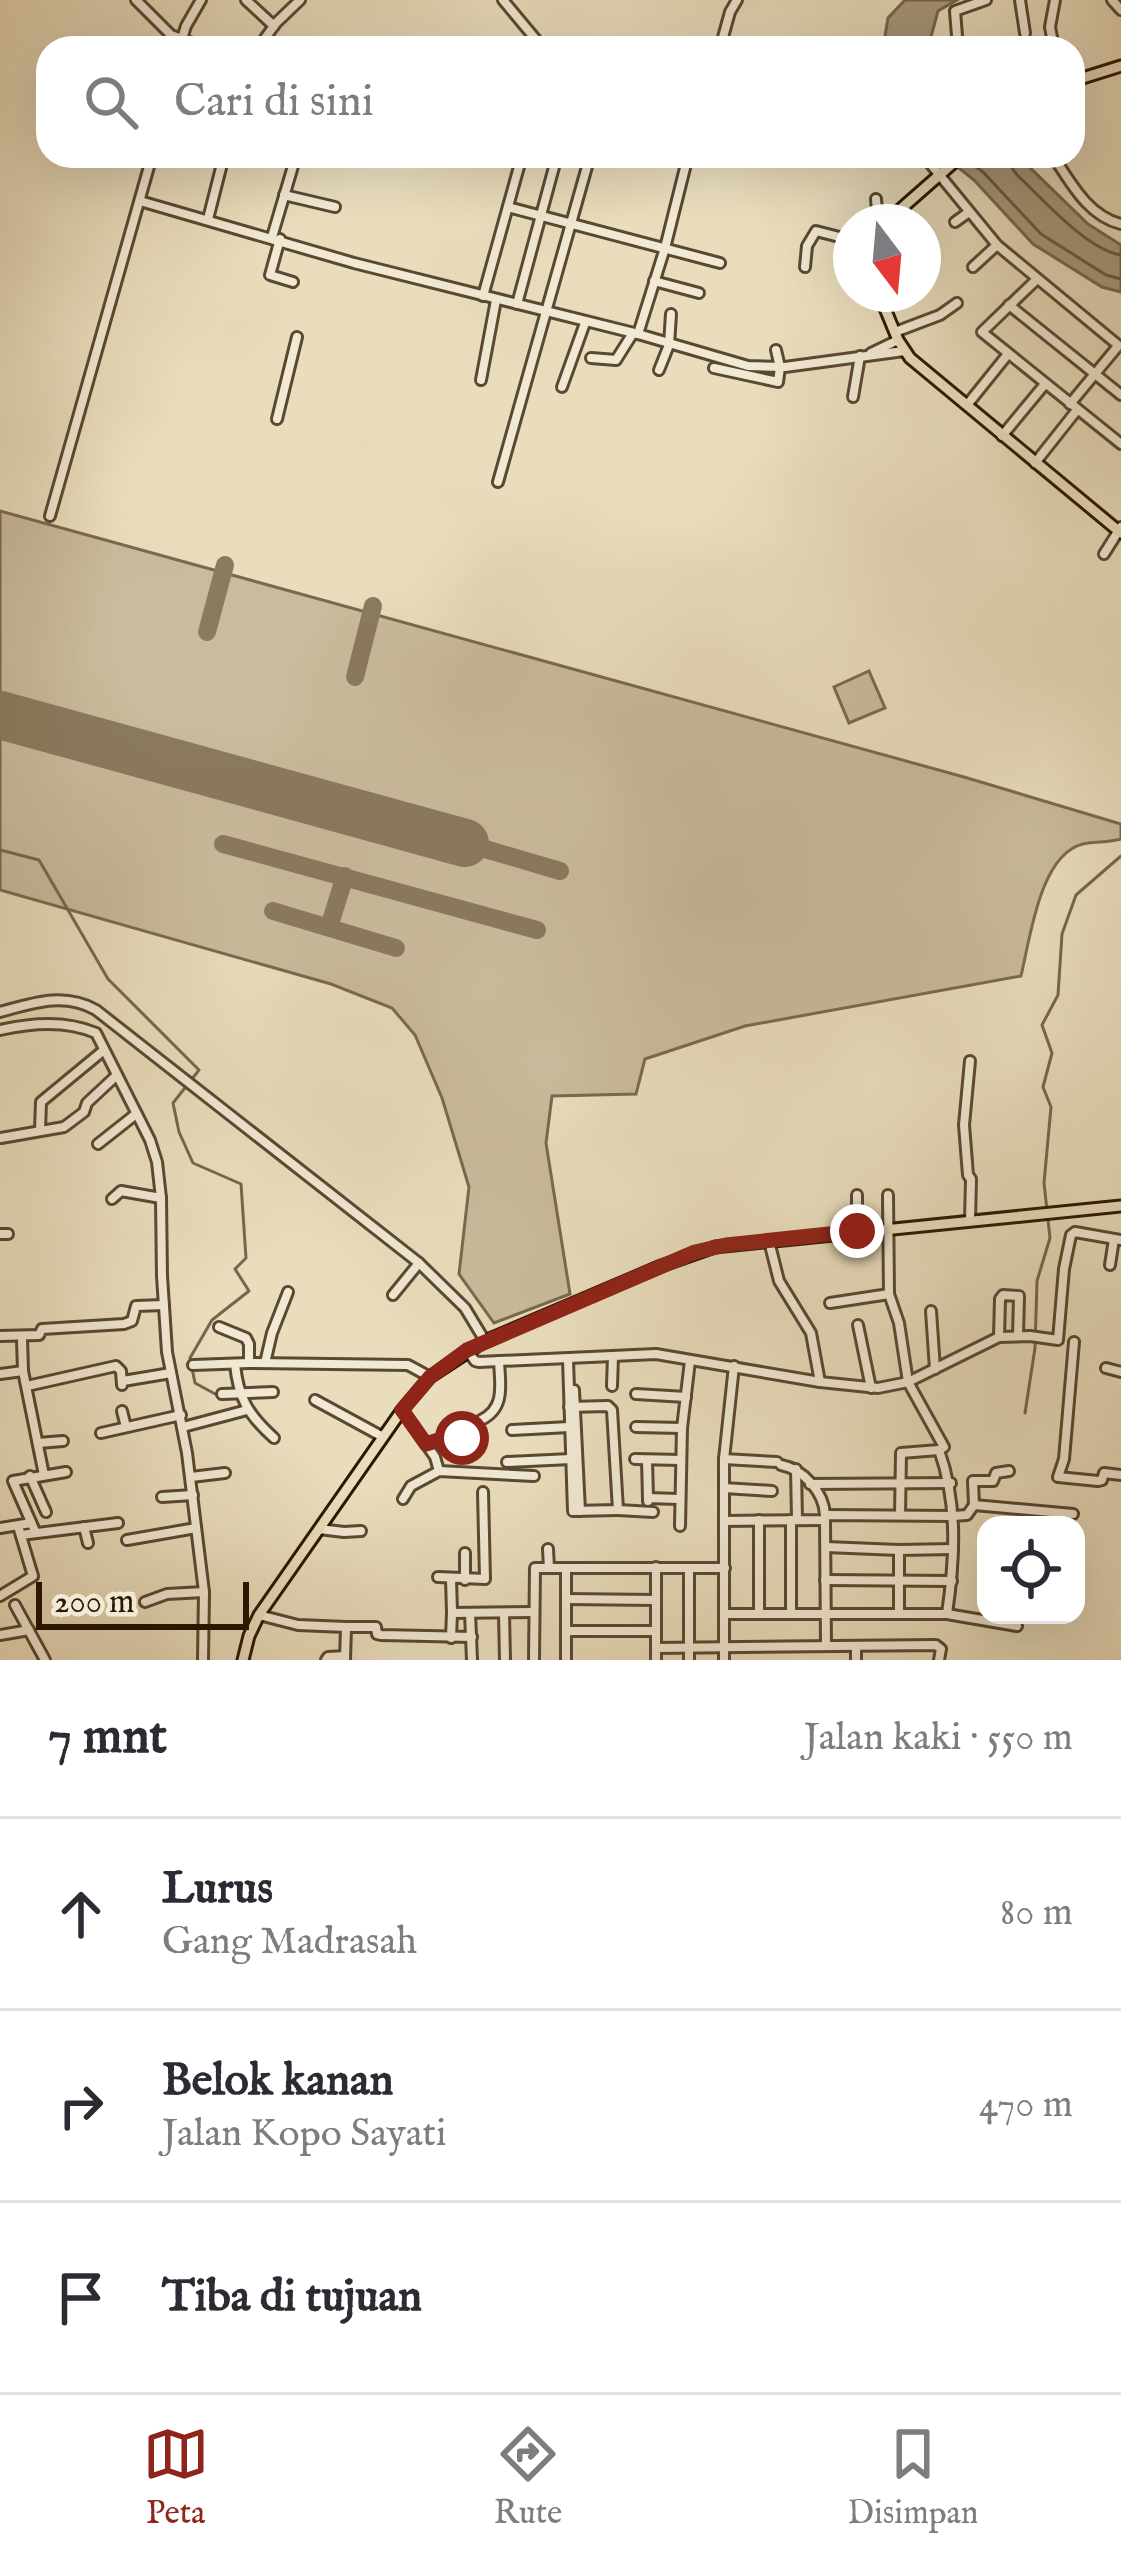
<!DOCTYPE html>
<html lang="id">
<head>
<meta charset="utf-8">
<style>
	:root { --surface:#fff; --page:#f2f2f3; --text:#2b2b33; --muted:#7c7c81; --line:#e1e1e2; --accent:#8f2418 }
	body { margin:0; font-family:"IM FELL English",serif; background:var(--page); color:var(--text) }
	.controls { position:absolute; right:36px; bottom:36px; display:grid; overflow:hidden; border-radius:24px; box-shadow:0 12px 48px #0002 }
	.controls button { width:108px; height:108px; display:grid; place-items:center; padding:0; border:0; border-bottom:3px solid var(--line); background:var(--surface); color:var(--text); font:60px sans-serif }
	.compass { position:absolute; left:833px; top:204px; width:108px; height:108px; border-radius:50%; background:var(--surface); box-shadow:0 12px 48px #0002; rotate:164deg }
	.scale { position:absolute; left:36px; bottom:30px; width:213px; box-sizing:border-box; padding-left:12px; border:6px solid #2b1702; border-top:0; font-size:33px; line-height:42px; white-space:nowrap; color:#2b1702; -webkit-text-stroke:9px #f1e9d4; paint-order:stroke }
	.stop { position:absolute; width:36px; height:36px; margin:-27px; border:9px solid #8f2418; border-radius:50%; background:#fff }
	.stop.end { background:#8f2418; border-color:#fff; box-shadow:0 3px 12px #0008 }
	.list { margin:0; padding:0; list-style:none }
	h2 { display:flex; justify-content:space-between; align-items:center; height:156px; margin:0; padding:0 48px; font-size:51px }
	h2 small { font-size:39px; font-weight:400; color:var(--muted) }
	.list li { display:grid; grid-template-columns:78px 1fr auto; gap:36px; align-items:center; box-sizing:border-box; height:192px; padding:0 48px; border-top:3px solid var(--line) }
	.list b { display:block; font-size:45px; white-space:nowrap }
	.list p { margin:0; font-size:39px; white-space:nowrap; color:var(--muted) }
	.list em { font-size:39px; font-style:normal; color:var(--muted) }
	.icon { flex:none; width:66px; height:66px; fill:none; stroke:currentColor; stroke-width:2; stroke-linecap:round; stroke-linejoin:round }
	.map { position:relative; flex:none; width:1121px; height:1660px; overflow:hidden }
	.search { position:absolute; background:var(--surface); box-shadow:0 12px 48px #0002; left:36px; right:36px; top:36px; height:132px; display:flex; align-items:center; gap:30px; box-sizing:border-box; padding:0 42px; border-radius:36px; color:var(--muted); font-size:45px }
	.sheet { height:732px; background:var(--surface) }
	nav { display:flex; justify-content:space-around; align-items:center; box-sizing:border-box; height:168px; border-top:3px solid var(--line); background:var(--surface); font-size:33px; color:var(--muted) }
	nav a { display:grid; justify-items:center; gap:6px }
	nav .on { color:var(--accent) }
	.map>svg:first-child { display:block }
	.green { fill:#c9bb9d; stroke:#7a6950; stroke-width:3 }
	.water { fill:#a89a7d; stroke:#76664c; stroke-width:3 }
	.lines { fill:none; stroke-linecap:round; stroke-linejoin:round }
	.shore { stroke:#6a5840; stroke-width:3 }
	.stream { stroke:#76664c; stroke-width:3 }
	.taxiway { stroke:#8a7a60; stroke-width:18 }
	.runway { stroke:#8a7a60; stroke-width:48 }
	.minor-casing { stroke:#5a4831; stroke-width:14 }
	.major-casing { stroke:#2b1702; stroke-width:15 }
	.minor { stroke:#f1e9d4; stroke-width:8 }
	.major { stroke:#e9ddbd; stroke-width:9 }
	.route { stroke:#8f2418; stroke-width:15 }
</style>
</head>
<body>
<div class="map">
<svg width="1121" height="1660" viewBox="0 0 1121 1660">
	<rect width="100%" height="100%" fill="#e9ddbd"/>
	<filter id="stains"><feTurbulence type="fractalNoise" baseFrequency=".00167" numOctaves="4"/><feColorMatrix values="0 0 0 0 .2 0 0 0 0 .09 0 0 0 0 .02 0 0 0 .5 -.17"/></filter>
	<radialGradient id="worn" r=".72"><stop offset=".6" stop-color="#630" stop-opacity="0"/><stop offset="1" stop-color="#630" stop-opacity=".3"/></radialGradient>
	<g class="green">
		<path d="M 0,511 L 964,777 L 1121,824 L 1121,839 C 1108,843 1096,841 1083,844 C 1040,854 1030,939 1021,976 L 745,1026 L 645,1059 L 636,1094 L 552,1096 L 546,1143 L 570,1294 L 494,1323 L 459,1274 L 469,1187 L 442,1098 L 415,1035 L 392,1008 L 331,984 L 0,890 Z"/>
		<polygon points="869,671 885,708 849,723 834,687"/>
	</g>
	<g class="water">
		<polygon points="905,0 957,0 938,11 928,48 883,48 888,18"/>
		<polygon points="944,156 1018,156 1088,224 1121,245 1121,292 1102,287 1033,244 974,180"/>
	</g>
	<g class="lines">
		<g class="shore">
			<path d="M 1009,156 L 1010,165 L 1017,175 C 1043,199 1087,250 1121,255"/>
			<polyline points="967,160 983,172 1041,234 1106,275 1121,279"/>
		</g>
		<g class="stream">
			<polyline points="0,850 39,860 108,979 199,1070 173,1103 179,1132 193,1163 241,1184 246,1258 235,1269 249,1291 212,1320 190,1358 195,1383 217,1395"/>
			<polyline points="1025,1413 1035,1348 1037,1281 1050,1238 1044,1183 1051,1107 1043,1087 1052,1053 1042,1025 1058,995 1062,934 1076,895 1121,856"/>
		</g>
		<g class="taxiway">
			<polyline points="207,632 225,565"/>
			<polyline points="355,677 373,606"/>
			<polyline points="465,843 560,871"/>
			<polyline points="223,844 537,930"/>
			<polyline points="273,911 396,948"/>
			<polyline points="329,927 345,876"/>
		</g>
		<polyline class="runway" points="0,715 465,843"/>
		<g class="minor-casing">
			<g id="minor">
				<polyline points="136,0 171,35 206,48"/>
				<polyline points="246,0 274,26"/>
				<polyline points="503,0 543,48"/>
				<polyline points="1020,0 1025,33"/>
				<polyline points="1112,0 1121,10"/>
				<polyline points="179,48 186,26 201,0"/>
				<polyline points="258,48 276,23 300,0"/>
				<polyline points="720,48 730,12 737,0"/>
				<polyline points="958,48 955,11 986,0"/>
				<polyline points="1054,48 1050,27 1055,0"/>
				<polyline points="924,156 997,245 1118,345"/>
				<path d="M 1053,156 C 1071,183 1088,216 1121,224"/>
				<polyline points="284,195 335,207"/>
				<polyline points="876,199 878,222"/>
				<polyline points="140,201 354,263 638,334 748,366 785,367 904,351"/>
				<polyline points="508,207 720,263"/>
				<polyline points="208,219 224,156"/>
				<polyline points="955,222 969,212"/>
				<polyline points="272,237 296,156"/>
				<polyline points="280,239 270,275 293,282"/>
				<polyline points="805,267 807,246 816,231 851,240"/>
				<polyline points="973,267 997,245"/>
				<polyline points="1036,280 982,332 1121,444"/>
				<polyline points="654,281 699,293"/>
				<polyline points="483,296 522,156"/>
				<polyline points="517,304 557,156"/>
				<polyline points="1009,305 1121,395"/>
				<polyline points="895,332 940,315 957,303"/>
				<polyline points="638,334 665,248 688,156"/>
				<polyline points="871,353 898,340"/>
				<polyline points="591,358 616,360 633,333"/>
				<polyline points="714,368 778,382 780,367 776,350"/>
				<polyline points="659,370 669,345 671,314"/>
				<polyline points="481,380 496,300"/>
				<polyline points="562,387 585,323"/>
				<polyline points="853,397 860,356"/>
				<polyline points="1070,404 1118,346"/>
				<polyline points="967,405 1008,354"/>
				<polyline points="277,419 297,337"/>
				<polyline points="1002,436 1045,384"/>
				<polyline points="1035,463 1077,410"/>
				<polyline points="498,482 590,156"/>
				<polyline points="50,516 152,156"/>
				<polyline points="1104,554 1121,527"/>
				<path d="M 0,1012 C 33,1003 64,992 96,1010 L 419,1263 L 465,1308 L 485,1341"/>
				<path d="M 0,1030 C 32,1023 65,1020 96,1033 L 150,1140 L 157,1162 L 161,1198 L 162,1276 L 167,1352 L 187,1453 L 204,1592 L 203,1660"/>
				<polyline points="40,1130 41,1102 104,1050"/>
				<polyline points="1,1138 64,1127 84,1112 87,1103 117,1075"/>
				<polyline points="98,1144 136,1114"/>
				<polyline points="857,1195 857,1231"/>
				<polyline points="888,1195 889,1294 899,1323 908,1382 944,1447 939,1450 901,1453 900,1515"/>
				<polyline points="112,1199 121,1191 161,1198"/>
				<polyline points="970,1221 971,1179 968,1175 964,1125 970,1061"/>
				<polyline points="0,1234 8,1234"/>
				<polyline points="769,1241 779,1281 811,1333 820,1382"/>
				<polyline points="1110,1265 1114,1239"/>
				<polyline points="393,1295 419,1263"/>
				<polyline points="830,1303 889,1294"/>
				<polyline points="931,1311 935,1369"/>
				<polyline points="858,1325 871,1388"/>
				<polyline points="0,1336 39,1335 42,1329 124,1324 132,1321 136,1306 164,1305"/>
				<polyline points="999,1337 1000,1299 1003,1295 1019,1296 1018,1336"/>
				<polyline points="22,1339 23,1371 44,1475"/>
				<polyline points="1074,1342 1064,1459 1058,1477 1098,1481 1102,1480 1104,1473 1121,1475"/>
				<polyline points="467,1350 475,1361 479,1362 656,1354 820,1382 878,1388 908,1382 999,1337 1030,1336 1058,1340 1064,1269 1071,1235 1075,1232 1121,1240"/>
				<polyline points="568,1359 573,1511 618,1510 612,1410 608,1406 569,1407"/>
				<polyline points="249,1363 408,1365 430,1377"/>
				<polyline points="265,1363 272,1333 288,1292"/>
				<path d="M 235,1364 C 238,1397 248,1415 274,1438"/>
				<polyline points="193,1365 249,1363 249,1344 246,1338 219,1327"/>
				<polyline points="1106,1368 1121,1372"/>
				<polyline points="0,1374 23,1371"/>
				<polyline points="123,1381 171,1373"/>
				<polyline points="27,1386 116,1366 121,1371 122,1385"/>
				<polyline points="612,1386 613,1356"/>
				<polyline points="574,1390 580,1511"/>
				<polyline points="222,1394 273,1392"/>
				<polyline points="636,1394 686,1397"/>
				<polyline points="315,1400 383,1437"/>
				<polyline points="402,1410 435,1457 439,1471"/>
				<polyline points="122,1411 126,1427"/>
				<path d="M 481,1420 C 506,1408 500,1384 499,1361"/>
				<polyline points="183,1427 247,1410"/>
				<polyline points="636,1427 682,1428"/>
				<polyline points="512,1430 569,1427"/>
				<polyline points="101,1433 181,1415"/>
				<polyline points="38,1443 63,1441"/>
				<polyline points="426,1444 444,1438 461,1439 465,1434"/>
				<path d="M 939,1450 C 958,1503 955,1558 947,1614"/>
				<polyline points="635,1459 681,1460"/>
				<polyline points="724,1459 777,1462"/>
				<polyline points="647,1460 648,1498"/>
				<polyline points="507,1462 571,1459"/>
				<path d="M 781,1465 C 803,1469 824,1492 825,1515"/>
				<polyline points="796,1469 797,1519"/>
				<polyline points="30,1476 46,1512"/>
				<polyline points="191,1477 225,1473"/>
				<polyline points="810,1484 951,1483"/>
				<polyline points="724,1488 772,1491"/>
				<polyline points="162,1497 193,1495"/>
				<polyline points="403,1499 411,1486 439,1471 534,1476"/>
				<polyline points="648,1501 648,1498 678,1499"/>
				<polyline points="974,1505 973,1481 993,1481 996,1473 1009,1471"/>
				<polyline points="618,1510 653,1512"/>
				<polyline points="759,1520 759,1613"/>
				<polyline points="791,1520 791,1612"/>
				<polyline points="825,1520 826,1646"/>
				<polyline points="724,1521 825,1520 825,1515 953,1516 967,1515 974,1505 1073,1514"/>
				<polyline points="680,1526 682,1428 690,1361"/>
				<polyline points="84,1527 88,1543"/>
				<polyline points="0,1528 31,1523"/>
				<polyline points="319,1529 344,1532 361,1531"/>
				<polyline points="35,1531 13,1481 66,1472"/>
				<polyline points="21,1535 118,1523"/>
				<polyline points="127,1540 196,1528"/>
				<polyline points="826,1547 899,1550"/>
				<polyline points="548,1549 549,1568"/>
				<polyline points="566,1568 566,1660"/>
				<polyline points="438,1577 485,1579 483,1492"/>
				<polyline points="451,1578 452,1613 534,1612"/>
				<polyline points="465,1580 465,1553"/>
				<polyline points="825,1580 952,1581"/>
				<polyline points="0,1596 33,1576 18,1526"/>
				<polyline points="566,1599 655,1600"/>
				<polyline points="145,1602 167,1594 204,1592"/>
				<polyline points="15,1605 45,1660"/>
				<polyline points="899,1612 899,1550 953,1549"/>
				<polyline points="470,1613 472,1660"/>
				<polyline points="504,1613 505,1660"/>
				<polyline points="724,1614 947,1614 1017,1626"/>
				<polyline points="259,1615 298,1625 346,1627 345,1660"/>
				<polyline points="346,1627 376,1627 377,1634 381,1635 472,1637"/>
				<polyline points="566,1631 656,1631"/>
				<polyline points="0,1635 29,1630"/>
				<polyline points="451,1638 452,1613"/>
				<polyline points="656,1648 936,1645 941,1649 939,1660"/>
				<polyline points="326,1660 328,1657 345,1656"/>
				<polyline points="534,1660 535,1568 725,1568"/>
				<polyline points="656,1660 656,1567"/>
				<polyline points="689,1660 689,1568"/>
				<polyline points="724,1660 724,1459 734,1366"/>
				<polyline points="856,1660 856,1646"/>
			</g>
		</g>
		<g class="major-casing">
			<g id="major">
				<polyline points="1073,81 1121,66"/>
				<polyline points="886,222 961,156"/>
				<polyline points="879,294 898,340 910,358 1121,533"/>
				<polyline points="243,1660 249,1636 259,1615 402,1410 430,1377 485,1341 661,1266 715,1247 1121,1206"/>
			</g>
		</g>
		<use href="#minor" class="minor"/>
		<use href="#major" class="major"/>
	</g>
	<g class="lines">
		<polyline class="route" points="462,1438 445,1438 426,1444 402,1410 430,1377 467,1350 695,1252 726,1245 857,1231"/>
	</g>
	<rect width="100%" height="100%" filter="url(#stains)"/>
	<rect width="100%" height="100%" fill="url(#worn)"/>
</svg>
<div class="controls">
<button><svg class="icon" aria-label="locate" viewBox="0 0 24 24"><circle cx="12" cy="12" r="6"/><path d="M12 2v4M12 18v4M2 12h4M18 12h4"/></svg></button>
</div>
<svg class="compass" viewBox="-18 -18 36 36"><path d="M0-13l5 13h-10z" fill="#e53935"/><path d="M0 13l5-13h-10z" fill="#7c7c81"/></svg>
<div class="scale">200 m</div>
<div class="stop" style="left:462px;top:1438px"></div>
<div class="stop end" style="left:857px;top:1231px"></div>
<div class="search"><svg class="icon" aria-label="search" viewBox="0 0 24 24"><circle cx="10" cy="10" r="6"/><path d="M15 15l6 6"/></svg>Cari di sini</div>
</div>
<section class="sheet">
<h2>7 mnt<small>Jalan kaki · 550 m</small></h2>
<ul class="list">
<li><svg class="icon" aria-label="ahead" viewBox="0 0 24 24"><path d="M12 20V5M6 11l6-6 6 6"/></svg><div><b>Lurus</b><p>Gang Madrasah</p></div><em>80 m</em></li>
<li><svg class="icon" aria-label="right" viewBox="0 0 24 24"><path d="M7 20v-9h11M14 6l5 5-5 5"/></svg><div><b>Belok kanan</b><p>Jalan Kopo Sayati</p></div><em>470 m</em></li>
<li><svg class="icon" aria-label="arrive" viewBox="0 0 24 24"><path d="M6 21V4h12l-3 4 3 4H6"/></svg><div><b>Tiba di tujuan</b></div></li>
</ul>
</section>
<nav>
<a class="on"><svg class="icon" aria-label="map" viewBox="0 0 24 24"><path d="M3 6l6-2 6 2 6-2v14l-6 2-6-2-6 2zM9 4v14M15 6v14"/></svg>Peta</a>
<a><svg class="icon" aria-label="directions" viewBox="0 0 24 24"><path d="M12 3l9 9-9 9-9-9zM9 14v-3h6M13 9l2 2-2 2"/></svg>Rute</a>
<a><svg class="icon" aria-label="saved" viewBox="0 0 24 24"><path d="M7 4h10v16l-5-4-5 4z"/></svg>Disimpan</a>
</nav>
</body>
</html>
